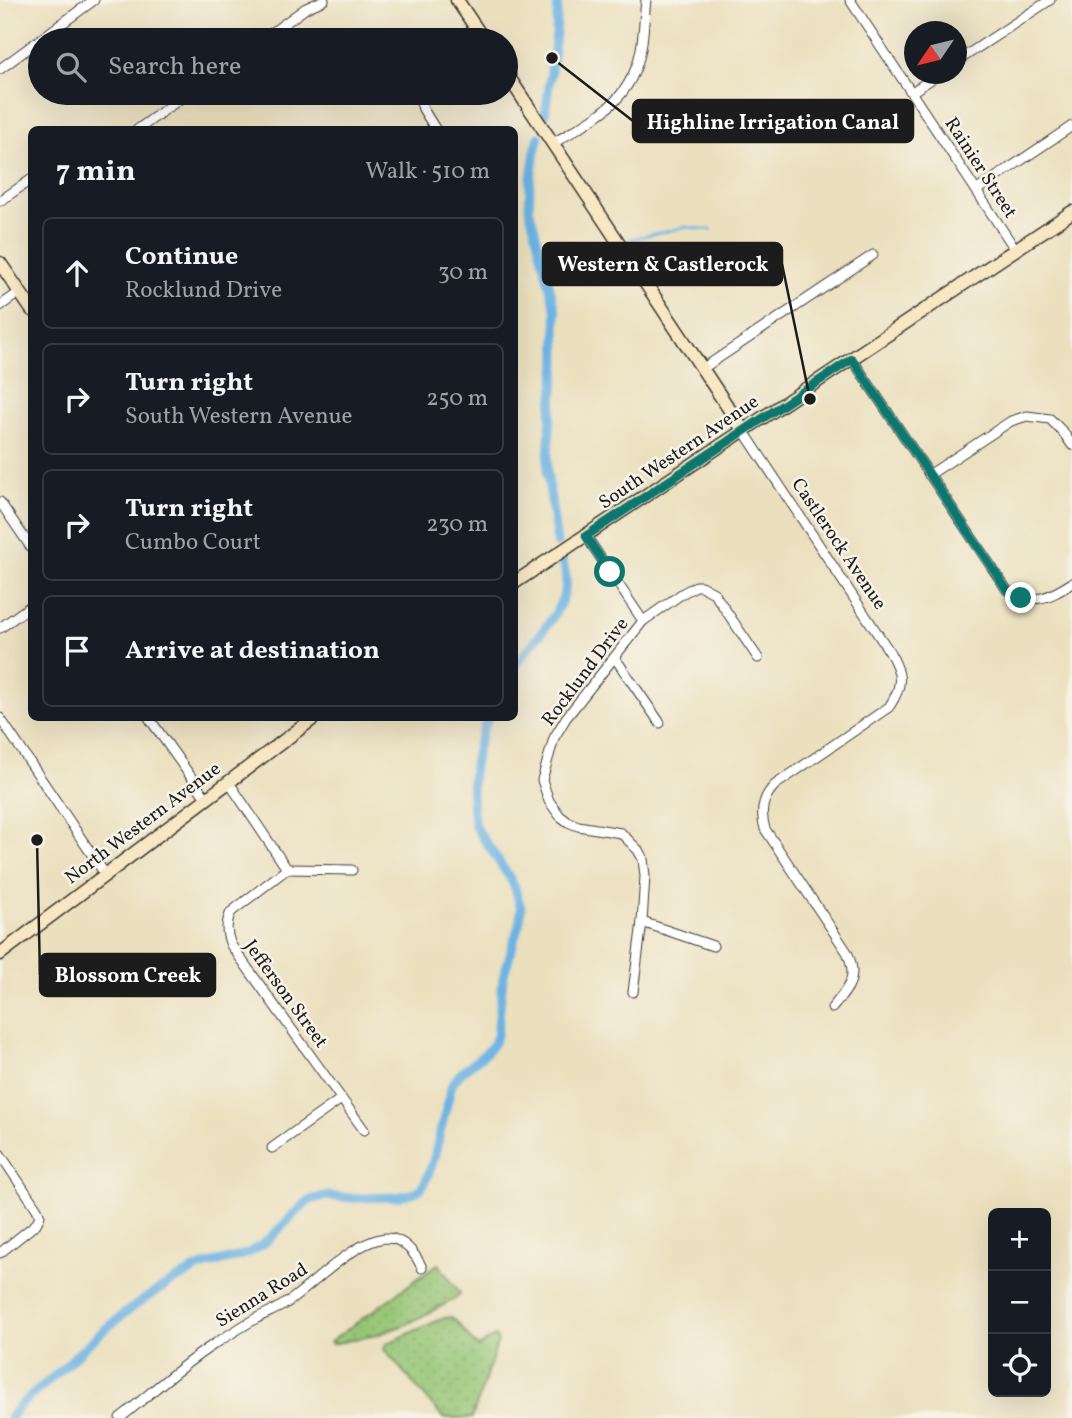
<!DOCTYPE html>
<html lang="en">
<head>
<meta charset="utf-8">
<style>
	:root { --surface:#171b24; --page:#20242c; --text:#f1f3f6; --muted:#9ea1a6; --line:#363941 }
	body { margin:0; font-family:Vollkorn,serif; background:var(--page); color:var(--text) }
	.controls { position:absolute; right:21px; bottom:21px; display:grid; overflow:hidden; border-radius:10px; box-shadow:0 7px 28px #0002 }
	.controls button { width:63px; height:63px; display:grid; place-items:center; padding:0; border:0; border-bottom:2px solid var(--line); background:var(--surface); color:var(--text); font:35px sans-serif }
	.compass { position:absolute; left:904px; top:21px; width:63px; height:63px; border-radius:50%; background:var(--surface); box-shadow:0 7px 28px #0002; rotate:235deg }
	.stop { position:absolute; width:21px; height:21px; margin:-16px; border:5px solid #0f766e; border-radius:50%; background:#fff }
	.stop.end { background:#0f766e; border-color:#fff; box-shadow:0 2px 7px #0008 }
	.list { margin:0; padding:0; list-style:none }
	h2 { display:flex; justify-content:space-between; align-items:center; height:91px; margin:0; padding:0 28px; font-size:30px }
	h2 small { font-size:23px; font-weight:400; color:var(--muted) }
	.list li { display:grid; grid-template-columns:46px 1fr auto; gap:21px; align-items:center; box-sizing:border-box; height:112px; margin:0 14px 14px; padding:0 14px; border:2px solid var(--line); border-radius:10px }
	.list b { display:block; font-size:26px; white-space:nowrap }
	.list p { margin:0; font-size:23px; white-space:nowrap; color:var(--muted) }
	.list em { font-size:23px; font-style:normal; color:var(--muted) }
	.icon { flex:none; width:38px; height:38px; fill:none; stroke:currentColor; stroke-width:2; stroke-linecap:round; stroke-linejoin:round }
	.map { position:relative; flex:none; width:1072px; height:1418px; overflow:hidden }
	.search { position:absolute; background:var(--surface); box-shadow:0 7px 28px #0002; left:28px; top:28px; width:490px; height:77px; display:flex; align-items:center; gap:18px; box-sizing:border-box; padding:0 24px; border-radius:38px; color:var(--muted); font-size:26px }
	.panel { position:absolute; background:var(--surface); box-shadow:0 7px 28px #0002; left:28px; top:126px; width:490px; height:595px; border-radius:10px }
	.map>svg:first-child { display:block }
	.grass { fill:url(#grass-dots); stroke:#587048; stroke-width:2 }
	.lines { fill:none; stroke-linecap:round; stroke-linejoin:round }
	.stream { stroke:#6cb2e2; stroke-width:2.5 }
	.canal { stroke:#6cb2e2; stroke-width:9 }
	.street-casing { stroke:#3b3934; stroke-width:11 }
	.secondary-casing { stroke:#3b3934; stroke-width:15 }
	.street { stroke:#fff; stroke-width:9 }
	.secondary { stroke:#f7e8c3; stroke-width:12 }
	.route { stroke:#0f766e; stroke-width:9 }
	.labels { text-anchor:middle; stroke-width:5; stroke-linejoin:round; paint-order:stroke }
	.street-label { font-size:19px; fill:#1c1c1c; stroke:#f7f3e8 }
	.leader { fill:none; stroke:#1c1c1c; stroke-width:2.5 }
	.callout-dot { fill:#1c1c1c; stroke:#f7f3e8; stroke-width:2.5 }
	.callout { fill:#1c1c1c; stroke:#1c1c1c; stroke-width:2.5 }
	.callout-label { font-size:21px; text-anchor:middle; font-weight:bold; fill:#fff }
</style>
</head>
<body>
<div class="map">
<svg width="1072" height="1418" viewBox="0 0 1072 1418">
	<defs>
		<pattern id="grass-dots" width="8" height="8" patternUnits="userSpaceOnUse" patternTransform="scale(1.75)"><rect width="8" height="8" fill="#95c575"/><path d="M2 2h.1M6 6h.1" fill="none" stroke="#80a965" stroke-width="1.8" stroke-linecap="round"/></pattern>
	</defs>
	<rect width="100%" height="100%" fill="#f7f3e8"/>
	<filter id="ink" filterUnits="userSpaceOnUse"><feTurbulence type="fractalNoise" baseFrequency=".0143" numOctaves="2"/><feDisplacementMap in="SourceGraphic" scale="14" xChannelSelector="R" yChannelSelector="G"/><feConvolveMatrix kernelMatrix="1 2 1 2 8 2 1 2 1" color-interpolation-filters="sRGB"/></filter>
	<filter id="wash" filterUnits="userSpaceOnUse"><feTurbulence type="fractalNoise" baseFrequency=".00686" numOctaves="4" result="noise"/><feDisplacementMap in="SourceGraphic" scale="28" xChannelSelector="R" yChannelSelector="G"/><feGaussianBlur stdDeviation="1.57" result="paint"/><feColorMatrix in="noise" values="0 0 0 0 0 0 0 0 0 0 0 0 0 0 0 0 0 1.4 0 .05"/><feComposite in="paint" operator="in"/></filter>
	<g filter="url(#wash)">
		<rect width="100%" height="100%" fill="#ebe0be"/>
		<g class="grass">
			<polygon points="438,1264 460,1293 455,1299 407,1324 376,1335 332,1344 330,1342"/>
			<path d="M 451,1317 C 463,1325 467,1338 478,1347 L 495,1336 L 498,1341 L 472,1418 L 443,1418 L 384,1349 L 386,1344 L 443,1318 Z"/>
		</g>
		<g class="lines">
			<g class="stream">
				<polyline points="631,239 686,227 712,230"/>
				<polyline points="545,269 606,244"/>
			</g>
			<g class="canal">
				<polyline points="545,115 556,34 558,0"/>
				<polyline points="539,137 535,151 530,184 529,208 556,311 557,364 551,413 547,471 557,543"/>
				<path d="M 514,668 C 531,641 565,614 566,581 C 566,574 564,566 562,559"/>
				<path d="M 10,1418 C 21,1401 38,1391 53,1377 C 70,1362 86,1345 104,1330 C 131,1307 162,1286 194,1270 C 213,1260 235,1261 254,1250 C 275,1237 288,1218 306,1203 L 313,1199 L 325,1196 L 353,1198 L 397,1197 L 411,1194 L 420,1189 L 425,1183 L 433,1162 L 452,1084 C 464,1064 489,1058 497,1036 L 503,978 L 520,921 L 521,908 L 515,888 L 510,878 L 475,826 C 468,791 473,750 488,718"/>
			</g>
		</g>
	</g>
	<g filter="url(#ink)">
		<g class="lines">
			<g class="street-casing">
				<g id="street">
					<polyline points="850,0 1015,249"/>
					<polyline points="262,40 306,8 324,0"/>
					<polyline points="459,40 476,28"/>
					<polyline points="956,62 1050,0"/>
					<polyline points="0,69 94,0"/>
					<polyline points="912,92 939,74"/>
					<polyline points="418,93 423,109 436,130"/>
					<polyline points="137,130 188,93"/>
					<path d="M 552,144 C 595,117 631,103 641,49 C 644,33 644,16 646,0"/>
					<polyline points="977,190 1072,126"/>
					<polyline points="0,201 32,179"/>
					<polyline points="0,306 20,292"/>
					<path d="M 852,359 L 1007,590 C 1035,605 1047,599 1072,583"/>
					<polyline points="702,369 873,255"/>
					<path d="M 743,430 L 889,651 C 902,673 904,685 889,707 L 775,785 C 762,798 760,812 765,829 L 847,952 C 859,978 848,989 832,1008"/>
					<polyline points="929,475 1011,421 1027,416 1050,419 1063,432 1072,445"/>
					<polyline points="0,502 32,549"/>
					<polyline points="586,536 643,621 566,718 554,738 542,780 549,801 560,816 568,822 578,826 621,833 638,850 643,859 645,876 642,922 633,992"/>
					<polyline points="643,621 683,593 696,586 701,586 714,593 758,658"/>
					<polyline points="0,628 32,605"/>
					<polyline points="615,658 660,723"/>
					<polyline points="0,718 105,874"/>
					<polyline points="149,718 206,798"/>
					<polyline points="228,781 287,869"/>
					<path d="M 287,869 L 231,912 C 225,924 226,934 231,945 L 364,1130"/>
					<polyline points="287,869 352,870"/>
					<polyline points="642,922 713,946"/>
					<polyline points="272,1148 341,1099"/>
					<polyline points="0,1154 37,1209 40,1216 36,1224 0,1253"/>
					<path d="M 120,1418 C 150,1394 180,1366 213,1345 C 227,1336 241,1327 255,1319 C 266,1313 278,1309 288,1302 C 314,1284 356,1239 387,1238 C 403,1238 416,1254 422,1268"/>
				</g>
			</g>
			<g class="secondary-casing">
				<g id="secondary">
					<polyline points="457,0 484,40"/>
					<polyline points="506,73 743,430"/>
					<polyline points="0,263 32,310"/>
					<polyline points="514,583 1072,212"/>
					<polyline points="0,954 314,718"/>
				</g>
			</g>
			<use href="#street" class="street"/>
			<use href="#secondary" class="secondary"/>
		</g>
	</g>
	<g class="lines" filter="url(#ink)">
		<polyline class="route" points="610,572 586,536 852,359 1007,590 1021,598"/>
	</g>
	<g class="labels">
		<g class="street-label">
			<text transform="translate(982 167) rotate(57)" y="7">Rainier Street</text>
			<text transform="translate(678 451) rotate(-34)" y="7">South Western Avenue</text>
			<text transform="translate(840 543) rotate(56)" y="7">Castlerock Avenue</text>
			<text transform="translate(584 671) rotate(-53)" y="7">Rocklund Drive</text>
			<text transform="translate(142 822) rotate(-37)" y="7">North Western Avenue</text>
			<text transform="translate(287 993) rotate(54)" y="7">Jefferson Street</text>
			<text transform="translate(261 1294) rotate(-32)" y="7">Sienna Road</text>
		</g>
	</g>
	<path class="leader" d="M552 58L633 121M810 399L782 264M37 840L40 975"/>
	<g class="callout-dot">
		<circle cx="552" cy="58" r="7"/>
		<circle cx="810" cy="399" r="7"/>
		<circle cx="37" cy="840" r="7"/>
	</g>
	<g class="callout">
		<rect x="633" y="100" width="280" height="42" rx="7"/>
		<rect x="543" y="243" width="239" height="42" rx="7"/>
		<rect x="40" y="954" width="175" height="42" rx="7"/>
	</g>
	<g class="callout-label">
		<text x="773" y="129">Highline Irrigation Canal</text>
		<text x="663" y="271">Western &amp; Castlerock</text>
		<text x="128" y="982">Blossom Creek</text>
	</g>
</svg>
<div class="controls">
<button>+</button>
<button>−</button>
<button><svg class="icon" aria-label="locate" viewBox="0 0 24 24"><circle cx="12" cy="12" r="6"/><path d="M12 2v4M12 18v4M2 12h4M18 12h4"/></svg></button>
</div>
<svg class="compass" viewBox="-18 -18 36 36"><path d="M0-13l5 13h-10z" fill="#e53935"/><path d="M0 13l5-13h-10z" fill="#9ea1a6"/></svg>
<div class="stop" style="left:610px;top:572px"></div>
<div class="stop end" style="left:1021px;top:598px"></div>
<div class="search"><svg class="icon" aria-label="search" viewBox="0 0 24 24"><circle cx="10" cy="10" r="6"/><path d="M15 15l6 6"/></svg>Search here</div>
<section class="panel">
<h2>7 min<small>Walk · 510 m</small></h2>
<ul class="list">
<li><svg class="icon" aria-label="ahead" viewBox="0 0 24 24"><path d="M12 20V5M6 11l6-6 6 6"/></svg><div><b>Continue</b><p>Rocklund Drive</p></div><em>30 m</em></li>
<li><svg class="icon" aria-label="right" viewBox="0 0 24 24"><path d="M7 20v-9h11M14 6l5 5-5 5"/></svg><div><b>Turn right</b><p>South Western Avenue</p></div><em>250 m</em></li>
<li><svg class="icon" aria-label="right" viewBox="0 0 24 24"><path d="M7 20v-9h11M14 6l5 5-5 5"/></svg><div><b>Turn right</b><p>Cumbo Court</p></div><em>230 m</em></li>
<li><svg class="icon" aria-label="arrive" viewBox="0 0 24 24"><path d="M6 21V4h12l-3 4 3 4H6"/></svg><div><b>Arrive at destination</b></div></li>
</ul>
</section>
</div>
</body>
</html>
